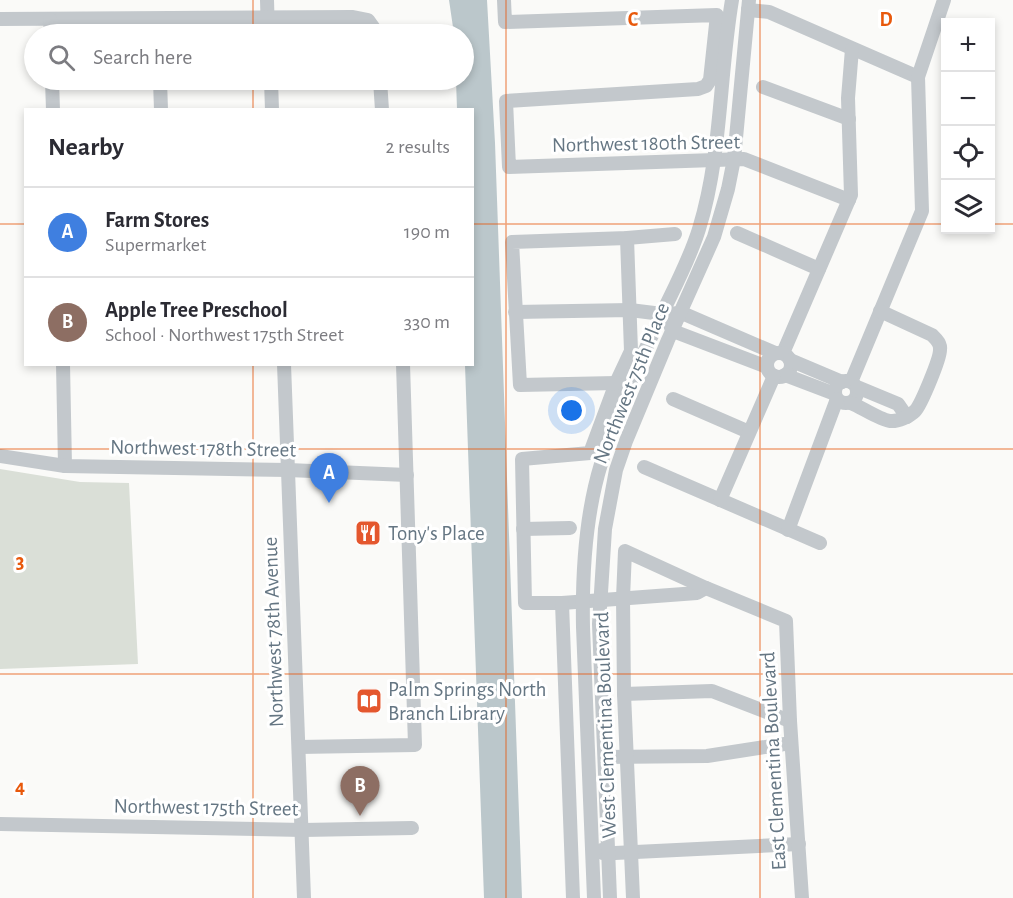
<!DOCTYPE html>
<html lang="en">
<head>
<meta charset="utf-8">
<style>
	:root { --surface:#fff; --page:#f2f2f3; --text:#2b2b33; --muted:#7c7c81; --line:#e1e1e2; --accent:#2563eb }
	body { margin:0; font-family:"Alegreya Sans",sans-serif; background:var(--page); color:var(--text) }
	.controls { position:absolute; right:18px; top:18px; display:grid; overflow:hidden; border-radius:0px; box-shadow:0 3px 9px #0003 }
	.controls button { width:54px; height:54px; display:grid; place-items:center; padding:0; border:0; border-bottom:2px solid var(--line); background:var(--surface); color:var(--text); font:30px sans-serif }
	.you { position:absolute; left:572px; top:411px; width:21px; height:21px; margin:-15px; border:4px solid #fff; border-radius:50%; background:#1a73e8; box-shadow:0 0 0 9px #1a73e833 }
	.badge { display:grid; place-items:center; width:39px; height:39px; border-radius:50%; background:var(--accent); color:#fff; font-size:20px; font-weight:700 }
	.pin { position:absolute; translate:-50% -50px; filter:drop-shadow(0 2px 3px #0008) }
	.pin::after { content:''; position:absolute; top:32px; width:21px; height:18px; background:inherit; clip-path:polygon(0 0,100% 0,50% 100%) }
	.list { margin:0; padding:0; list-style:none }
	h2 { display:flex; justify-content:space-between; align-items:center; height:78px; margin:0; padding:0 24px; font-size:26px }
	h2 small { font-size:20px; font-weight:400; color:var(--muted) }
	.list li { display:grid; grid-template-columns:39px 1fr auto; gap:18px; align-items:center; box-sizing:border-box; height:90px; padding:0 24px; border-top:2px solid var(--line) }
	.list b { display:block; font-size:22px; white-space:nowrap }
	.list p { margin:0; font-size:20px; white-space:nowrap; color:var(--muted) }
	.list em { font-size:20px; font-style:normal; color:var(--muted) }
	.icon { flex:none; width:33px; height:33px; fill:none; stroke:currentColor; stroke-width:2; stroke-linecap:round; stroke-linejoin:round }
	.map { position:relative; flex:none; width:1013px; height:898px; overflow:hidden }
	.search { position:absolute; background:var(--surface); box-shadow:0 3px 9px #0003; left:24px; top:24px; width:450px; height:66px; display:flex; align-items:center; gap:15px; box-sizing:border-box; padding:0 21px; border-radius:33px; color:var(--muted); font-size:22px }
	.panel { position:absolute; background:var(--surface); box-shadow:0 3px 9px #0003; left:24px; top:108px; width:450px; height:258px; border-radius:0px }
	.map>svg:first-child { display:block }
	.green { fill:#dadfd7 }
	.water { fill:#bbc7cb }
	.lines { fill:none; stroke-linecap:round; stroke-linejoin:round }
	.minor { stroke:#c3c8cc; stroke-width:14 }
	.grid { fill:none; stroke:#e8590c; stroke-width:1.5; stroke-opacity:0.55 }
	.labels { text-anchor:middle; stroke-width:6; stroke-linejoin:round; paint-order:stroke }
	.street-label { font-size:21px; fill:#657683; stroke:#fff }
	.poi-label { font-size:21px; fill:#657683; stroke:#fff; text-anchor:start }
	.grid-label { font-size:20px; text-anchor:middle; font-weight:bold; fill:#e8590c; stroke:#fff; stroke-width:6; stroke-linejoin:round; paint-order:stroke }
</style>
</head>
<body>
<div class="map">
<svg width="1013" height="898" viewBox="0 0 1013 898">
	<rect width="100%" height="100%" fill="#fafaf8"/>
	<polygon class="green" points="0,469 80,482 129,483 138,664 0,669"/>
	<polygon class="water" points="449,0 487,0 495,143 522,898 484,898 465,365 472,364 472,110 457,109 456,80 464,80 464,34 454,34"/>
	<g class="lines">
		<g class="minor">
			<polyline points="267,0 268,34"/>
			<polyline points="504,0 505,22 717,15 710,80 706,86 698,89 506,101 509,167 744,159 849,200"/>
			<polyline points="748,10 769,12 918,77"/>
			<polyline points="0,19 353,17 368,20 378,34"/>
			<polyline points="50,19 51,34"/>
			<polyline points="52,80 53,110"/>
			<polyline points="160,80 161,110"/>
			<polyline points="271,80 272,110"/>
			<polyline points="380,80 382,110"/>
			<polyline points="763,87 849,119"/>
			<polyline points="737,233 819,269"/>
			<polyline points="627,238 631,351 616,383 590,453 522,459 525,603 562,603 697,593 706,588"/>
			<polyline points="515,312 630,310 662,314 682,313 775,353"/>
			<polyline points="669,323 673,331 767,367"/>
			<polyline points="783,353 851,195 848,98 852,49"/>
			<circle cx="779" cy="365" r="12"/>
			<polyline points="790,360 842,382"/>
			<polyline points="63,364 65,466"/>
			<polyline points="284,364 304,898"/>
			<polyline points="785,375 835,394"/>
			<circle cx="846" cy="392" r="11"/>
			<polyline points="851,382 922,211 918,77 944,0"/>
			<polyline points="616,383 520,385 512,242 627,238 675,234"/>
			<polyline points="857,387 898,404 907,417"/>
			<polyline points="673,399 749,432"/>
			<path d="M 851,403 C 861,407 880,420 890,421 C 898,422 910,416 915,411 C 921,405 940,359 940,350 C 941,343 936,339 932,335 L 880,311"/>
			<polyline points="0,456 65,466 288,470 407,475"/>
			<polyline points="644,467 820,543"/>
			<polyline points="720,500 774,376"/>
			<polyline points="523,529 570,528"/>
			<polyline points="788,530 837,399"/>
			<polyline points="562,603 573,898"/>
			<polyline points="624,694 712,691 790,721"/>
			<polyline points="299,747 415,745 403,364"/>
			<polyline points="605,757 707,756 791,743"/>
			<polyline points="0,824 303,830 412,828"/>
			<polyline points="602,850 603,853 615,853 799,844"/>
			<path d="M 594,898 L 583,627 C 582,573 585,516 601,464 C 614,420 633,375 653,333 C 668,299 688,265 699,229 C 722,154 719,77 732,0"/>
			<polyline points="610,898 599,624 605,529 616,470 626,441 668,340 714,237 728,189 734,159 749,0"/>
			<polyline points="633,898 624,694 623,598 625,551 706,588 786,621 790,721 802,898"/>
		</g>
	</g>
	<path class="grid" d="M 253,0 L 253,34M 506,0 L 506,898M 760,0 L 760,898M 253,80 L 253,110M 0,224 L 26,224M 472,224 L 946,224M 990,224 L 1013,224M 253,364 L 253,898M 0,449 L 1013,449M 0,674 L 1013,674"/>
	<defs>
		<g id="restaurant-square" transform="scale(1.35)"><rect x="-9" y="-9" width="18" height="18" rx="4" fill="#e4572e" stroke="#fff"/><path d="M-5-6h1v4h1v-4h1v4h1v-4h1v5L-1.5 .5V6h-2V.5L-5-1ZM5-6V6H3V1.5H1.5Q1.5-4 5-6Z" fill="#fff"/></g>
		<g id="library-square" transform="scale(1.35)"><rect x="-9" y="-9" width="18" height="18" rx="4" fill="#e4572e" stroke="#fff"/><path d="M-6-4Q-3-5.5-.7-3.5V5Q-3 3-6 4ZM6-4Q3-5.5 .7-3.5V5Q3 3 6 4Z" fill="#fff"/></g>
	</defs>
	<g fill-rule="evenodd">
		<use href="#restaurant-square" x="368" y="533"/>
		<use href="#library-square" x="369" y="701"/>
	</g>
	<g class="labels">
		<g class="street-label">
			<text transform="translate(646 143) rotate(-1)" y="7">Northwest 180th Street</text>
			<text transform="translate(631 383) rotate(-68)" y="7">Northwest 75th Place</text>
			<text transform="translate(203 448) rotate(1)" y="7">Northwest 178th Street</text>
			<text transform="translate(273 632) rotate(-92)" y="7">Northwest 78th Avenue</text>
			<text transform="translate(605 725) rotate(-92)" y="7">West Clementina Boulevard</text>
			<text transform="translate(773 761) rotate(-93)" y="7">East Clementina Boulevard</text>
			<text transform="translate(206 807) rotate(1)" y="7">Northwest 175th Street</text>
		</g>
		<g class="poi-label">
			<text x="388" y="540">Tony's Place</text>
			<text x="388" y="696">Palm Springs North<tspan x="388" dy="24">Branch Library</tspan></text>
		</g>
	</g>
	<g class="grid-label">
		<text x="633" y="26">C</text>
		<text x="886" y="26">D</text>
		<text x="20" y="568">3</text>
		<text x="20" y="793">4</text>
	</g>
</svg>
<div class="controls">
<button>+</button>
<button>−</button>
<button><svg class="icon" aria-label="locate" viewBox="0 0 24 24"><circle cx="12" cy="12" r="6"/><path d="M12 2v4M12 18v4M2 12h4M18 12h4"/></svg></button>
<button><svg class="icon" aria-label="layers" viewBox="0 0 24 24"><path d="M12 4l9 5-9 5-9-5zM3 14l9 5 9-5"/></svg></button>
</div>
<div class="you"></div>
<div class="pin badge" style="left:329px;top:503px;background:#3f7fe0">A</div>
<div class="pin badge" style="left:360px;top:816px;background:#8d6e63">B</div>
<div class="search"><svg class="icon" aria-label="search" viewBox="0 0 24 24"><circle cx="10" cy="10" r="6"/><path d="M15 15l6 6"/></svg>Search here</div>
<section class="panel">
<h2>Nearby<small>2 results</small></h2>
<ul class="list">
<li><span class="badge" style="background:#3f7fe0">A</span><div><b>Farm Stores</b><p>Supermarket</p></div><em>190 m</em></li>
<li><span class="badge" style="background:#8d6e63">B</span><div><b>Apple Tree Preschool</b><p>School · Northwest 175th Street</p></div><em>330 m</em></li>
</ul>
</section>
</div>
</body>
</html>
